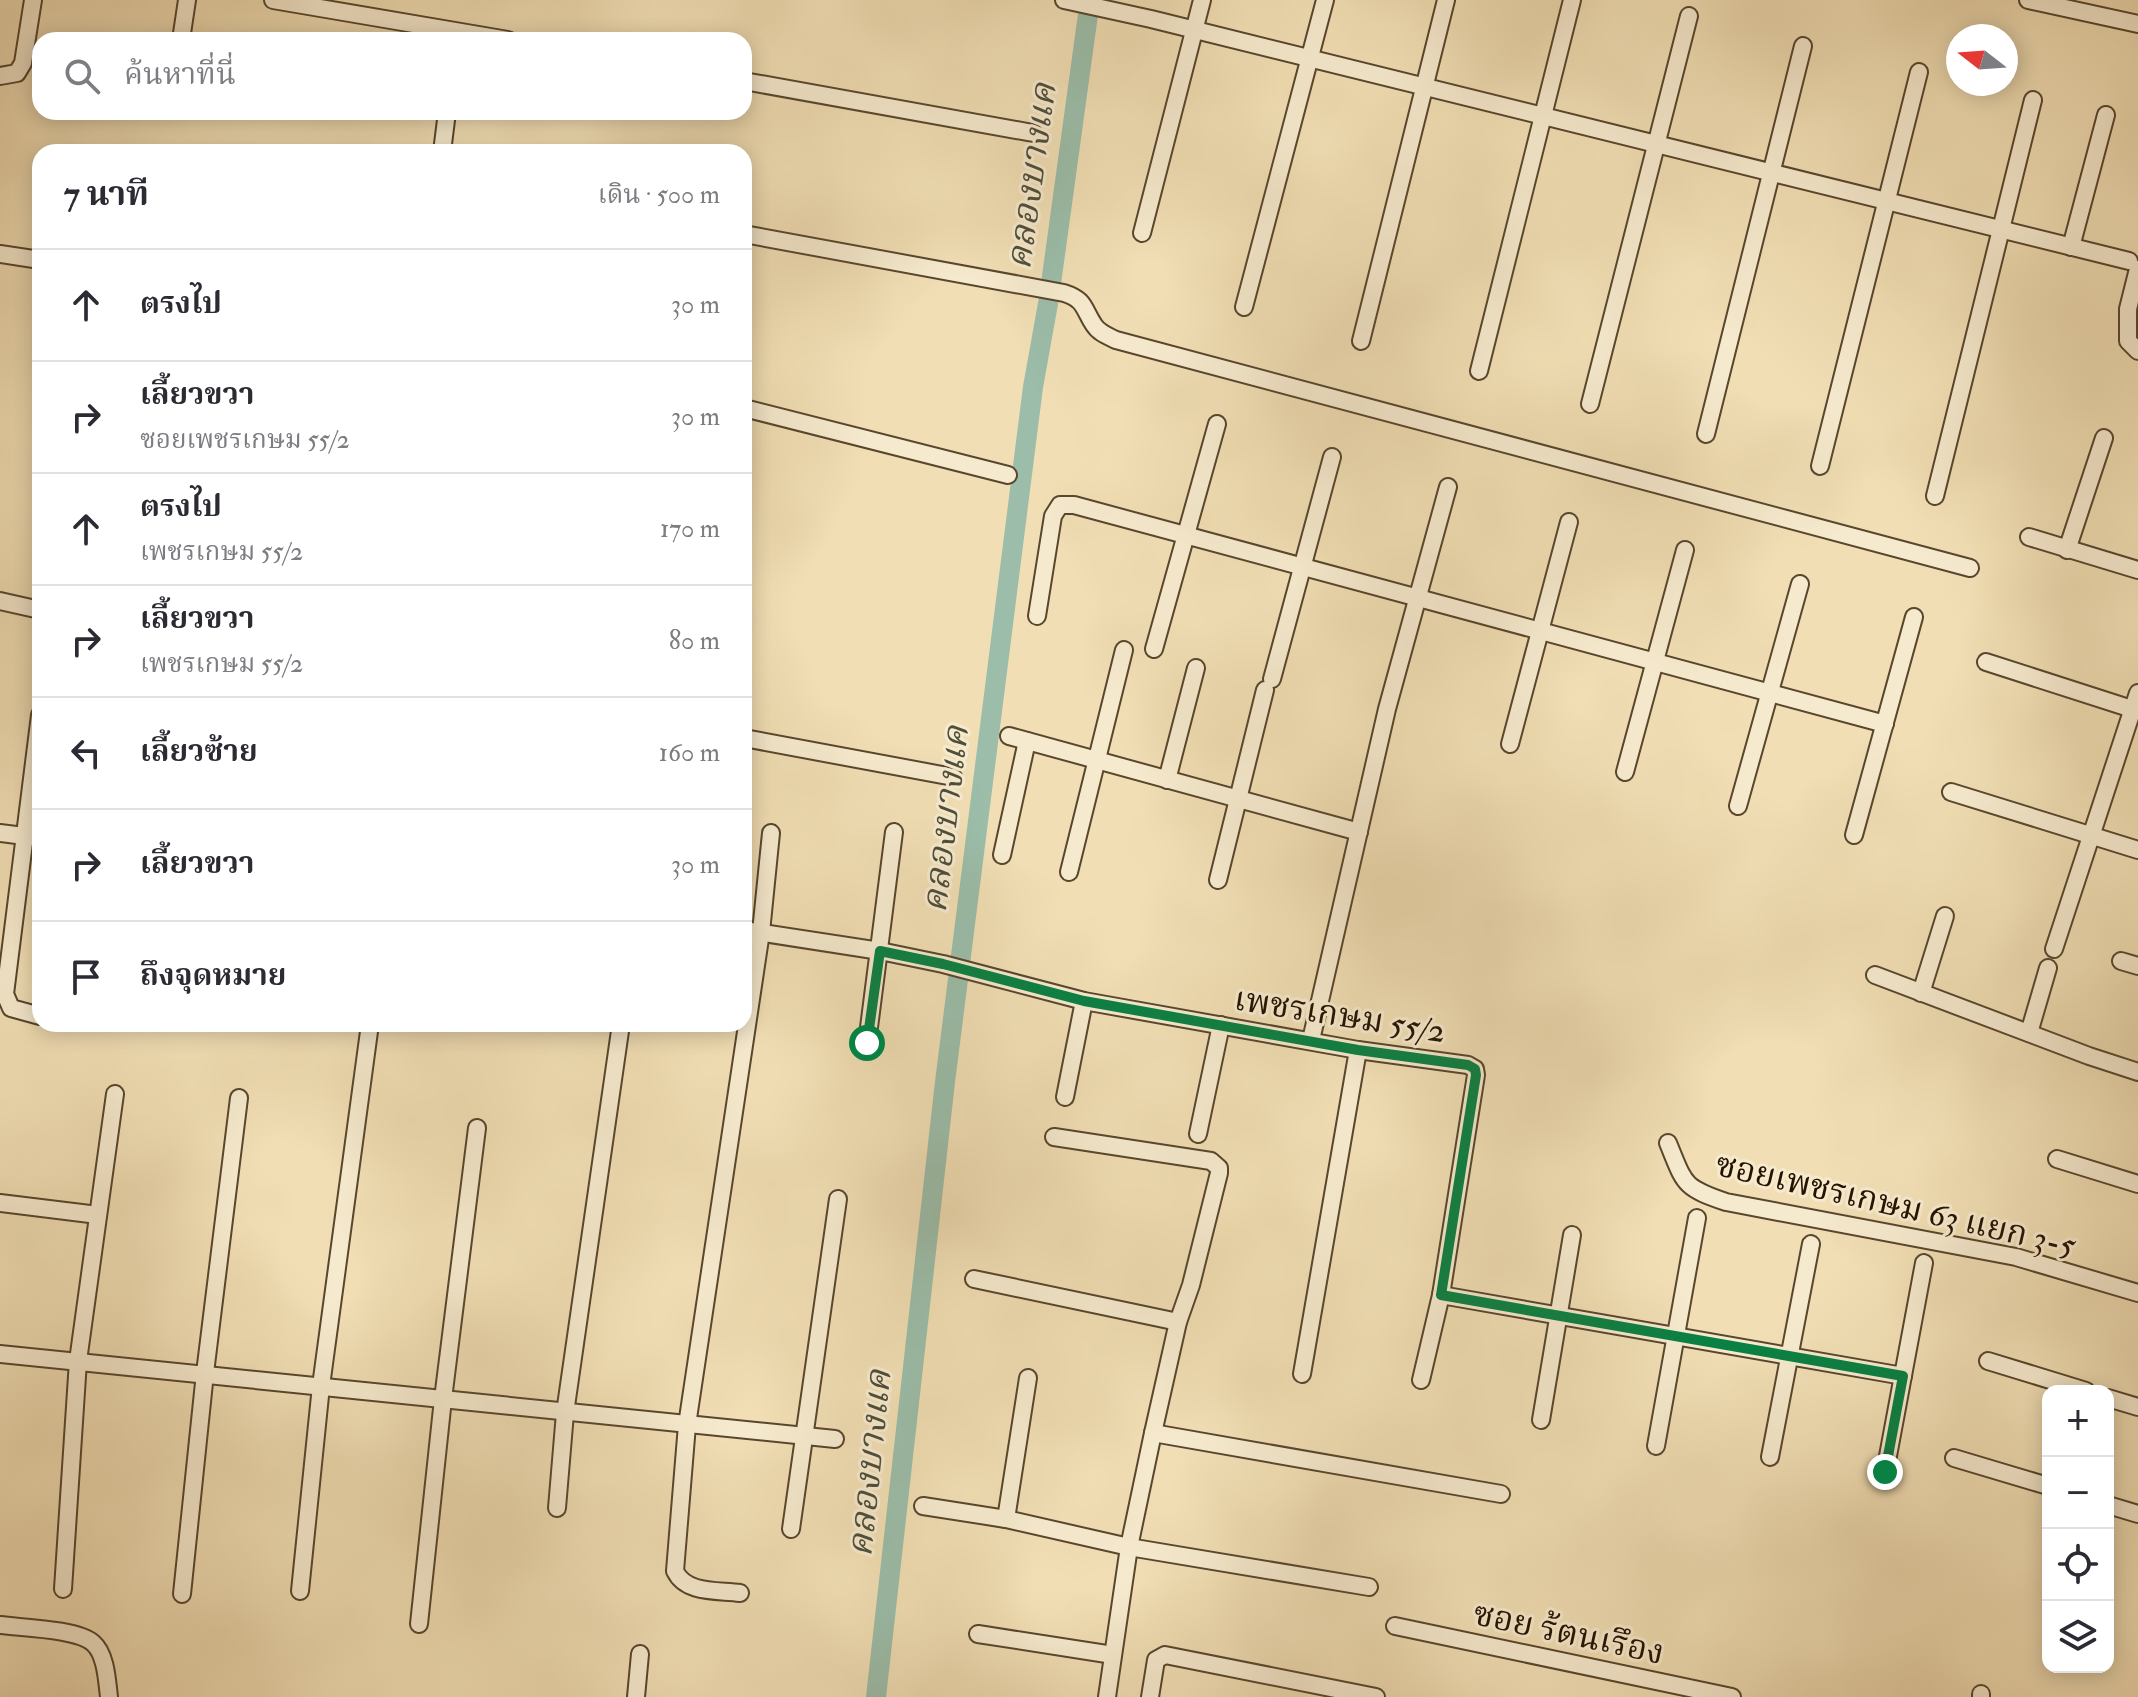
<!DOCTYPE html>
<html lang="th">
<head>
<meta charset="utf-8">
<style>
	:root { --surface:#fff; --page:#f7f7f7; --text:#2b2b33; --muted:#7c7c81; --line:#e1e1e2 }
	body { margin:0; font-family:"IM FELL Double Pica","Noto Serif Thai",serif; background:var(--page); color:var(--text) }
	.controls { position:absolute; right:24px; bottom:24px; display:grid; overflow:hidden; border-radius:16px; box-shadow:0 4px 20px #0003 }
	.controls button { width:72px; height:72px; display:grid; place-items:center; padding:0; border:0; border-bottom:2px solid var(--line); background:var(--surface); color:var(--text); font:40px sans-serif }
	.compass { position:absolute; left:1946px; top:24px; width:72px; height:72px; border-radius:50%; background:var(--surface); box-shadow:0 4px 20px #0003; rotate:287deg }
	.stop { position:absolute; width:24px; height:24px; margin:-18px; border:6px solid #0b8043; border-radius:50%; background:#fff }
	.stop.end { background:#0b8043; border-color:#fff; box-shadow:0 2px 8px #0008 }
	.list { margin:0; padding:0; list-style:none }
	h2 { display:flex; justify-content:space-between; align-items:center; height:104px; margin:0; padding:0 32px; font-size:34px }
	h2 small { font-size:26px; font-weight:400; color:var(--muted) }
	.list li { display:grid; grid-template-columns:52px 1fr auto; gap:24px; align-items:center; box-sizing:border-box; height:112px; padding:0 32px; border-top:2px solid var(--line) }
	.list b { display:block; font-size:30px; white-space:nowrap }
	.list p { margin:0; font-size:26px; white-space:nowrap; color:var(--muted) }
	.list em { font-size:26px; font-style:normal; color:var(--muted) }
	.icon { flex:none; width:44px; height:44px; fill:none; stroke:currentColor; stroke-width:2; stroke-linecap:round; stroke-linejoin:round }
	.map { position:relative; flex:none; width:2138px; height:1697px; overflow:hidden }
	.search { position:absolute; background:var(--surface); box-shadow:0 4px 20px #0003; left:32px; top:32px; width:720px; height:88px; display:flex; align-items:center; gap:20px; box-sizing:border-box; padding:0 28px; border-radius:24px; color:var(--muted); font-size:30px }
	.panel { position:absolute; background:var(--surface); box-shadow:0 4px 20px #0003; left:32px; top:144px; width:720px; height:888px; border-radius:24px }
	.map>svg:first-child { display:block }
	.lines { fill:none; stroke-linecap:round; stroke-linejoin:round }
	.canal { stroke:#9bbda9; stroke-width:20 }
	.minor-casing { stroke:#58462d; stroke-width:20 }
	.minor { stroke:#f6eace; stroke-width:16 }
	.route { stroke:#0b8043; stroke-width:10 }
	.labels { text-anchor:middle; stroke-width:6; stroke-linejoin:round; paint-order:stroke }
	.street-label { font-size:34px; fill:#251300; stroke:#f6eace }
	.water-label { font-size:36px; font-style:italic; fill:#4e4e3b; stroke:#f6eace }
</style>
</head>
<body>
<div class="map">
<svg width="2138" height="1697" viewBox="0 0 2138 1697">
	<rect width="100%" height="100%" fill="#f1deb4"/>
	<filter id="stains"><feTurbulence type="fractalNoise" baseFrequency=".0025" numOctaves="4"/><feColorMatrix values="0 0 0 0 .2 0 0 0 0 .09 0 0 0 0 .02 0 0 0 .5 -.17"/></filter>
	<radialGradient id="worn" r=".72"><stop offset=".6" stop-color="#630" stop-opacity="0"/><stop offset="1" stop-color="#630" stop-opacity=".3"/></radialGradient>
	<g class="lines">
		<polyline class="canal" points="876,1697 945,1082 1033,387 1049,298 1090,0"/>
		<g class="minor-casing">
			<g id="minor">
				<polyline points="273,0 508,40"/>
				<polyline points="1064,0 1151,19 2129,261"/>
				<polyline points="2028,0 2138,24"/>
				<polyline points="181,40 187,0"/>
				<polyline points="0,76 17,73 23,63 33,0"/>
				<polyline points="744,81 1033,133"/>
				<polyline points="442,152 447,112"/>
				<polyline points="1142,233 1202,0"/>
				<path d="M 744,234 L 1064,293 C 1086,300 1083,309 1094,325 C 1099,333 1108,336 1116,340 L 1970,568"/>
				<polyline points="2071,247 2106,115"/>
				<polyline points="0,254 40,260"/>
				<polyline points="2138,269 2128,309 2128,341 2138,351"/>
				<polyline points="1244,307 1325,0"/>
				<polyline points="1361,341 1446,0"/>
				<polyline points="1479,371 1572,0"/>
				<polyline points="1590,404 1689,16"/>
				<polyline points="744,408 1008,475"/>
				<polyline points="1706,434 1803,46"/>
				<polyline points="1820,466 1919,72"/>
				<polyline points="1935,496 2033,100"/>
				<polyline points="2029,537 2138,570"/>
				<polyline points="2067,550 2104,438"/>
				<polyline points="0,601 40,610"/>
				<polyline points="1037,616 1053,516 1060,505 1074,505 1885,724"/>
				<polyline points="1154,649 1217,424"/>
				<polyline points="1986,662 2132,709"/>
				<polyline points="1272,679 1332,457"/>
				<polyline points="40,715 5,994 11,1008 40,1016"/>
				<polyline points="1009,736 1359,832"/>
				<polyline points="744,738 953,777"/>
				<polyline points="1510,744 1569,522"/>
				<polyline points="1625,772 1685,550"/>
				<polyline points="1167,780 1196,668"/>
				<polyline points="1951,792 2138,850"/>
				<polyline points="1738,806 1800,584"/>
				<polyline points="0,833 40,838"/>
				<polyline points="1854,835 1914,617"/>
				<polyline points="1002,855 1027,741"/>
				<polyline points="1069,872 1124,650"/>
				<polyline points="1218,880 1265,690"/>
				<polyline points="744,930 880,951 943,964 1084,1001 1358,1050 1468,1065 1475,1069 1476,1075 1441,1295 1421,1380"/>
				<polyline points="2054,949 2138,693"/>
				<polyline points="2121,961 2138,966"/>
				<polyline points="1875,975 2089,1056 2138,1072"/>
				<polyline points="1921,993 1945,916"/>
				<polyline points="2029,1033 2048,968"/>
				<polyline points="1311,1040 1387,709 1448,487"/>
				<polyline points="867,1043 894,832"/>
				<polyline points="1065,1097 1084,1001"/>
				<polyline points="1198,1134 1221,1025"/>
				<polyline points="1054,1137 1211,1161 1219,1168 1219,1173 1191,1285 1178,1322 1153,1433 1129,1547 1107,1697"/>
				<path d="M 1668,1143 C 1685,1184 1682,1187 1726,1202 L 2016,1257 L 2138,1293"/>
				<polyline points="2057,1159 2138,1184"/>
				<polyline points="0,1203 98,1215"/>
				<polyline points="974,1279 1178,1322"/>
				<polyline points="1441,1295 1903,1376"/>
				<polyline points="0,1354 835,1439"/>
				<polyline points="1988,1361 2086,1391"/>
				<polyline points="1302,1374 1358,1050"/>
				<polyline points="2108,1398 2138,1407"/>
				<polyline points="1541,1420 1572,1235"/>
				<polyline points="1153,1433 1501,1494"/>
				<polyline points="1656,1446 1697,1218"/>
				<polyline points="1770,1457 1811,1244"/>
				<polyline points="1954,1458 2048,1486"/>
				<polyline points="1885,1472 1924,1263"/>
				<polyline points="2108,1505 2138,1514"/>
				<polyline points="923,1506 1006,1519 1129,1547 1369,1587"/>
				<polyline points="557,1508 565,1413 621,1024"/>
				<polyline points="1006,1519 1028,1378"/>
				<polyline points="791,1529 838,1199"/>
				<polyline points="63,1589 78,1361 115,1094"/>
				<polyline points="300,1591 321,1386 370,1024"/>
				<path d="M 740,1593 C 717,1590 686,1594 675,1571 L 687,1425 L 761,932 L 771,833"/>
				<polyline points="182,1594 205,1373 239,1098"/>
				<polyline points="419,1624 443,1399 477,1128"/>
				<path d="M 0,1625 C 23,1628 77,1629 93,1643 C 106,1654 107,1681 109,1697"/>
				<polyline points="1395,1626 1732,1697"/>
				<polyline points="978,1634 1113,1655"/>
				<polyline points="636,1697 640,1654"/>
				<polyline points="1150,1697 1156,1660 1165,1655 1376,1697"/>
				<polyline points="1981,1697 1981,1694"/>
			</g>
		</g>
		<use href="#minor" class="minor"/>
	</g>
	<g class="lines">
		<polyline class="route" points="867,1043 880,951 943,964 1084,1001 1358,1050 1468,1065 1475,1069 1476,1075 1441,1295 1903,1376 1885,1472"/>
	</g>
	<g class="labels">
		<g class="street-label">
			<text transform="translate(1340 1014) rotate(9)" y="12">เพชรเกษม 55/2</text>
			<text transform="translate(1896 1204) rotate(13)" y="12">ซอยเพชรเกษม 63 แยก 3-5</text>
			<text transform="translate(1569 1632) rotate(12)" y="12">ซอย ร้ตนเรึอง</text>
		</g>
		<g class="water-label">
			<text transform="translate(1030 176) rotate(-82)" y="13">คลองบางแค</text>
			<text transform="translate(944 819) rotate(-83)" y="13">คลองบางแค</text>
			<text transform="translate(868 1463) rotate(-84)" y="13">คลองบางแค</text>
		</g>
	</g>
	<rect width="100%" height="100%" filter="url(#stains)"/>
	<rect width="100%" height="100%" fill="url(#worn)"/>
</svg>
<div class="controls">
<button>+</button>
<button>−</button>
<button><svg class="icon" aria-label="locate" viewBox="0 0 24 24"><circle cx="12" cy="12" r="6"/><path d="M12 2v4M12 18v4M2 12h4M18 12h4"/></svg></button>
<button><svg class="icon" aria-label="layers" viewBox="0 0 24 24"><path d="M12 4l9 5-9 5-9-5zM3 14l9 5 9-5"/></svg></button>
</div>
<svg class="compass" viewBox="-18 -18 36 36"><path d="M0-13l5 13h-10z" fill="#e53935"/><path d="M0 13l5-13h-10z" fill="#7c7c81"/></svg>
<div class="stop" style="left:867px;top:1043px"></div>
<div class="stop end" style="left:1885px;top:1472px"></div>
<div class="search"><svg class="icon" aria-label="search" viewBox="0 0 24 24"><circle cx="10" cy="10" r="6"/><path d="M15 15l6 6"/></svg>ค้นหาที่นี่</div>
<section class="panel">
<h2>7 นาที<small>เดิน · 500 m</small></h2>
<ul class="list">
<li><svg class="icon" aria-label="ahead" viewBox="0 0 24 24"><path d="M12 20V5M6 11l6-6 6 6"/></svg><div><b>ตรงไป</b></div><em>30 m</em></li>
<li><svg class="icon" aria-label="right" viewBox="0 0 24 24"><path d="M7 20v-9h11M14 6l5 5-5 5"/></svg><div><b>เลี้ยวขวา</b><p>ซอยเพชรเกษม 55/2</p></div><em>30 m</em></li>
<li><svg class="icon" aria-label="ahead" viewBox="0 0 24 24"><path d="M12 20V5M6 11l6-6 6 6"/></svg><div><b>ตรงไป</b><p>เพชรเกษม 55/2</p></div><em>170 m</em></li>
<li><svg class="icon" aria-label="right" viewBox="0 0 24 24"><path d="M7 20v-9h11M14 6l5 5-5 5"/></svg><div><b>เลี้ยวขวา</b><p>เพชรเกษม 55/2</p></div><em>80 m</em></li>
<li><svg class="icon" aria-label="left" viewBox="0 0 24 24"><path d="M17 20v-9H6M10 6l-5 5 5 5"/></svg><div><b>เลี้ยวซ้าย</b></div><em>160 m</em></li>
<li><svg class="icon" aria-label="right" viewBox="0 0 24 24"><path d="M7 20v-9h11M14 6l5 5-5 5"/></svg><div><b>เลี้ยวขวา</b></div><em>30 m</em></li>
<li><svg class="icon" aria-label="arrive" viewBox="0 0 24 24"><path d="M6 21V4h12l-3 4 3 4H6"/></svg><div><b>ถึงจุดหมาย</b></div></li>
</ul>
</section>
</div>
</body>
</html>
